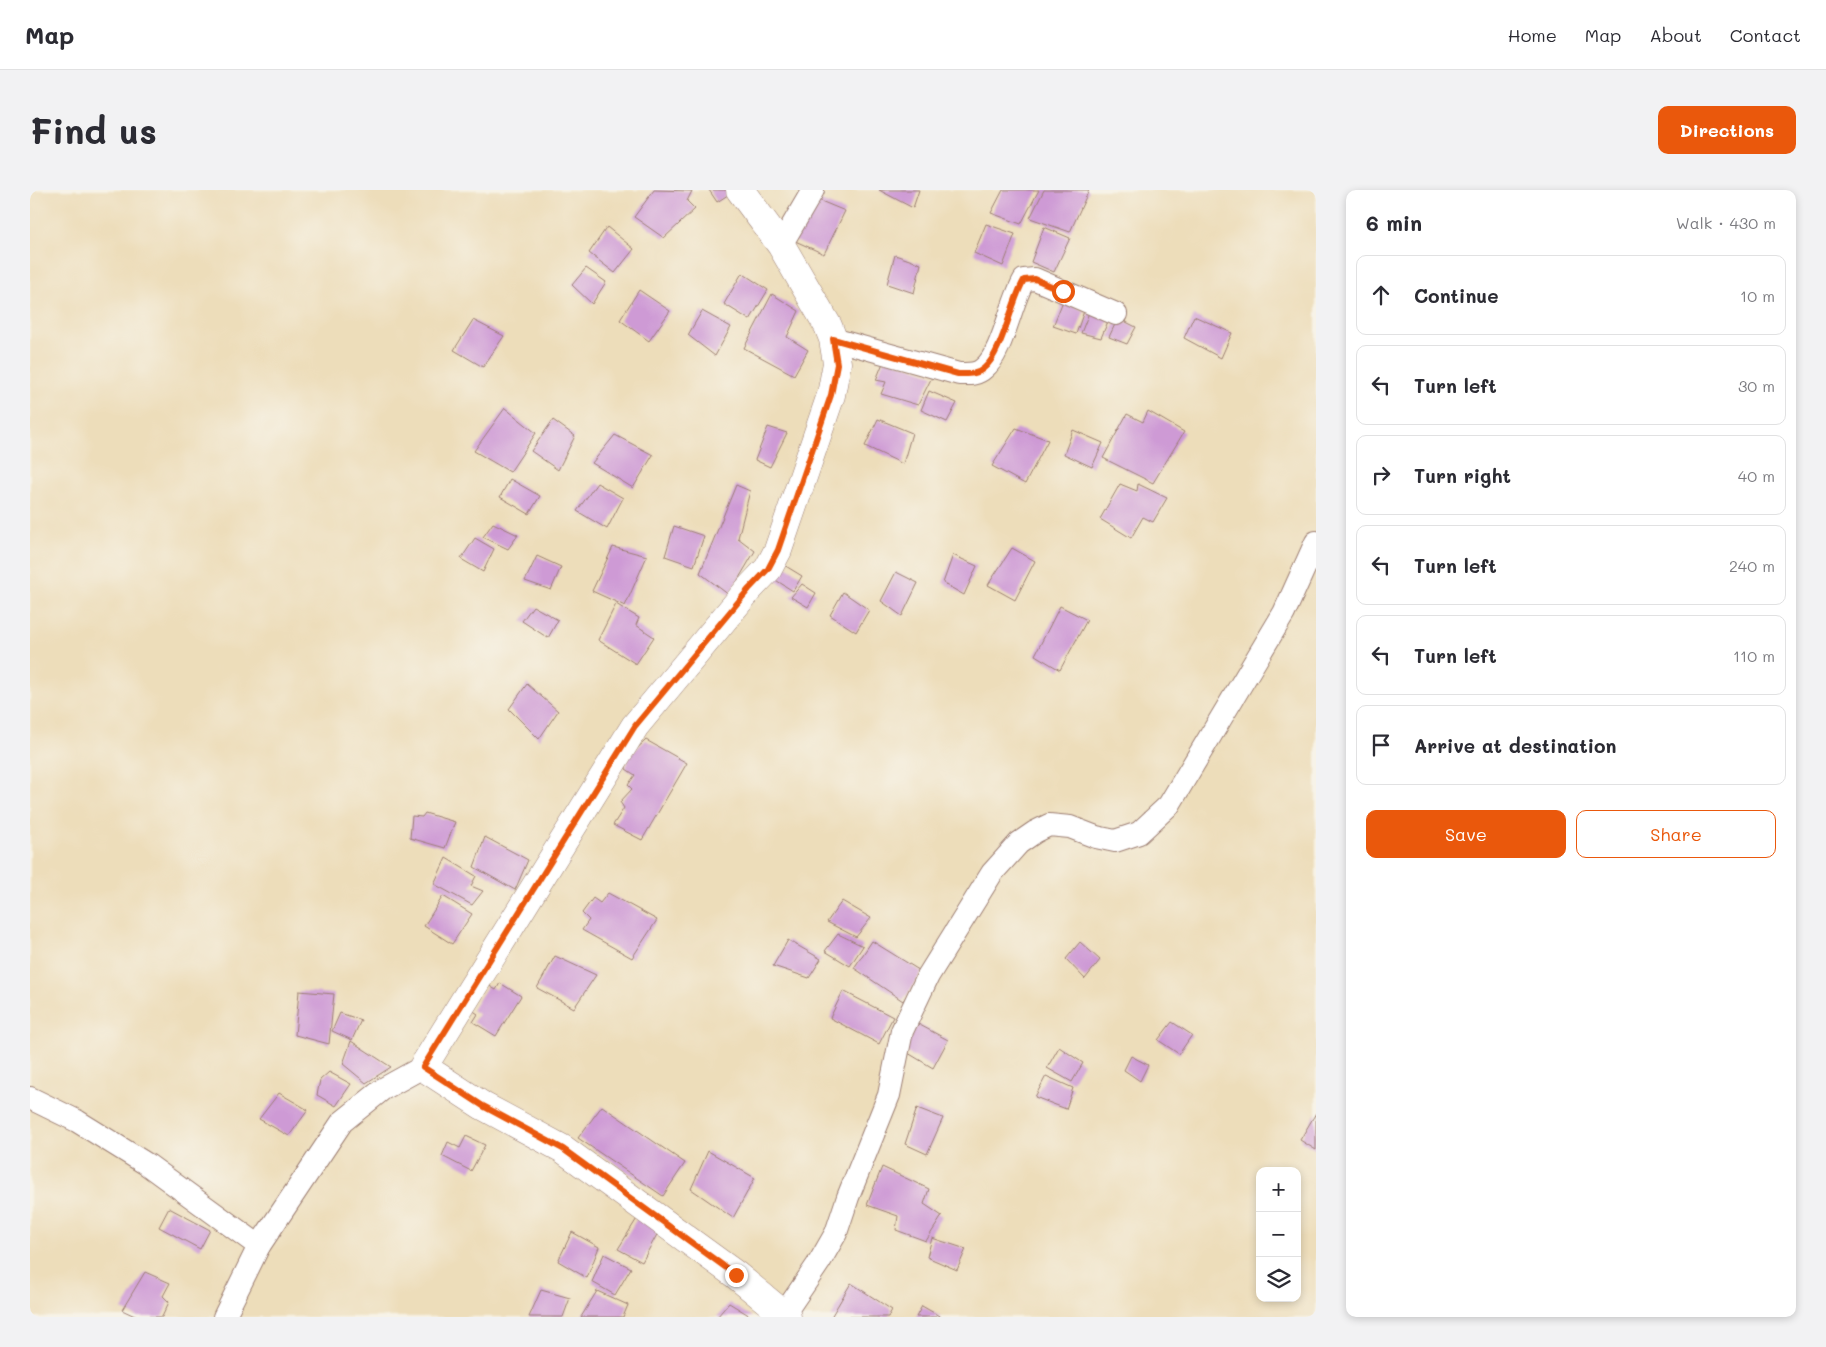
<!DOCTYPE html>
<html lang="en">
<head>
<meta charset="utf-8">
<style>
	:root { --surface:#fff; --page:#f2f2f3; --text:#2b2b33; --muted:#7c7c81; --line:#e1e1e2; --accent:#ea580c }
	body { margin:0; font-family:Mali,sans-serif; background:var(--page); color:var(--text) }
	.controls { position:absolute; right:15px; bottom:15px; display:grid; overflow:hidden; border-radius:10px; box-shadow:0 2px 8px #0003 }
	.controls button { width:45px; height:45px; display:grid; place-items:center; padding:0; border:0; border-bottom:1px solid var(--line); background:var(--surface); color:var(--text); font:25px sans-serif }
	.stop { position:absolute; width:15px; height:15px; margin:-11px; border:4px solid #ea580c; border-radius:50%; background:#fff }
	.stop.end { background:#ea580c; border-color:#fff; box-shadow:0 1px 5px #0008 }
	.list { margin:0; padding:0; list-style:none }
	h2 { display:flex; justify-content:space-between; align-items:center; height:65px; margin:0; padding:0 20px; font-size:21px }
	h2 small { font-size:16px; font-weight:400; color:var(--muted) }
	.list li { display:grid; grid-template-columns:32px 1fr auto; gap:15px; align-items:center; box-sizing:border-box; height:80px; margin:0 10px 10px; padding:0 10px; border:1px solid var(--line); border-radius:10px }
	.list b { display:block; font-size:19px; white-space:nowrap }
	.list em { font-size:16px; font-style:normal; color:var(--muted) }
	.actions { display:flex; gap:10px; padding:15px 20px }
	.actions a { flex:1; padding:11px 0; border:1px solid var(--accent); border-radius:10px; text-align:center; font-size:18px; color:var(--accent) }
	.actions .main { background:var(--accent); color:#fff }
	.icon { flex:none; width:28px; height:28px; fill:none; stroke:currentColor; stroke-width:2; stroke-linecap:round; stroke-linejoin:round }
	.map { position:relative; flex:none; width:1286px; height:1127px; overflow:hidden; border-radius:10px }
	header { display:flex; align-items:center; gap:30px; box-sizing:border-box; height:70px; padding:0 25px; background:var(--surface); border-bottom:1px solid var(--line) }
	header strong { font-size:24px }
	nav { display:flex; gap:28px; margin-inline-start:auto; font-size:18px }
	.intro { display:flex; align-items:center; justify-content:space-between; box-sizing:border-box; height:120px; padding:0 30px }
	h1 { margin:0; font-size:35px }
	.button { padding:12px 22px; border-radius:10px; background:var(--accent); color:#fff; font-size:18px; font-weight:700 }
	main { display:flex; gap:30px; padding:0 30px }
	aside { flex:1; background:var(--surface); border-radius:10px; box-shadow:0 2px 8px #0003 }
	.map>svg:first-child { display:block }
	.building { fill:#ce9ad5 }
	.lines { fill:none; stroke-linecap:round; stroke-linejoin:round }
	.minor-casing { stroke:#9c7e72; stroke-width:24 }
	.tertiary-casing { stroke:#9c7e72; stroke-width:29 }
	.minor { stroke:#fff; stroke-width:22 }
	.tertiary { stroke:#fff; stroke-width:28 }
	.route { stroke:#ea580c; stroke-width:6 }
</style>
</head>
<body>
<header>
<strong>Map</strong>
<nav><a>Home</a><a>Map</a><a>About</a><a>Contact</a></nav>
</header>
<div class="intro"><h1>Find us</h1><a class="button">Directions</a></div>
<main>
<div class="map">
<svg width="1286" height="1127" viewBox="0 0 1286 1127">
	<rect width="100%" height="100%" fill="#f7f3e8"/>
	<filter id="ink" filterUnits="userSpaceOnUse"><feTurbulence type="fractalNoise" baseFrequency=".02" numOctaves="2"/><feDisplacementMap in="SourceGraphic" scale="10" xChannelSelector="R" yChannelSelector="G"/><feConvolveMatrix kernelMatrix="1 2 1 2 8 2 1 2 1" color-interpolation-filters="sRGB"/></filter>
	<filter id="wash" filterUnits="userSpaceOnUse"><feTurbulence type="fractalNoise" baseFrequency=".0096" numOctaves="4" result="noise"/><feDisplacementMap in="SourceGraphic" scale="20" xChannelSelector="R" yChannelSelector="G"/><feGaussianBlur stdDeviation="1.12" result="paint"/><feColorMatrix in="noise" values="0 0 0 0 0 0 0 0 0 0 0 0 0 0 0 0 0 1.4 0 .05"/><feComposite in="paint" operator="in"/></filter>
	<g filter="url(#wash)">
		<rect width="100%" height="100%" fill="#edddba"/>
		<g id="blocks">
			<g class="building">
				<polygon points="624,0 662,1 657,11 665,19 634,48 604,27"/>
				<polygon points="679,0 699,0 701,3 687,12"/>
				<polygon points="849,0 889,0 883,18"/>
				<polygon points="973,0 1009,0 991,34 961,23"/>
				<polygon points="1014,0 1059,0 1040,42 1000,28"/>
				<polygon points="786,9 815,21 794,64 763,50"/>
				<polygon points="956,34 985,44 973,76 944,63"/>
				<polygon points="577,37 604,59 585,83 559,63"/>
				<polygon points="1014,37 1040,48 1024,82 1001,72"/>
				<polygon points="865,65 891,74 884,103 857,94"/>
				<polygon points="556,78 576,92 562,114 542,95"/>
				<polygon points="712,83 738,100 720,130 694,114"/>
				<polygon points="609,100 640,121 619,151 590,130"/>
				<polygon points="742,104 769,121 757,147 778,160 764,185 714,158"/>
				<polygon points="1033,111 1054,121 1046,144 1023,136"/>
				<polygon points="1060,120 1079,129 1071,148 1051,143"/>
				<polygon points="672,121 701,137 685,166 658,145"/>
				<polygon points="1164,126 1202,143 1191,168 1154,148"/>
				<polygon points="1088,128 1106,137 1097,154 1079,147"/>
				<polygon points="443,130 474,146 453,177 424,160"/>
				<polygon points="855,168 903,185 888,215 851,204 856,192 846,190"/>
				<polygon points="899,201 927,213 917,232 891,220"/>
				<polygon points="475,218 506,243 480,282 444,261"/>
				<polygon points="1118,221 1154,242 1123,293 1073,268 1097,224 1113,232"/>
				<polygon points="848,229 882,243 873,274 835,256"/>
				<polygon points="523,230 545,246 528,280 501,261"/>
				<polygon points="738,237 757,243 740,277 725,270"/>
				<polygon points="986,238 1018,250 995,294 962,276"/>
				<polygon points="1043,240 1073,253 1062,277 1034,264"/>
				<polygon points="585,245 623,265 603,298 562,273"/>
				<polygon points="480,289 510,306 499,324 470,307"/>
				<polygon points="567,293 593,308 577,339 547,321"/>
				<polygon points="1090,294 1107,301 1108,294 1137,308 1123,332 1113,327 1101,348 1070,329"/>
				<polygon points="706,295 720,301 708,348 725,361 699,405 670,383"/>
				<polygon points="463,333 488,345 478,359 453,347"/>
				<polygon points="644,336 674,346 664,376 635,366"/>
				<polygon points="445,348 464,359 453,382 431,369"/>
				<polygon points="583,357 617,366 595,416 562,401"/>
				<polygon points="982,358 1005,371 985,410 958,395"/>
				<polygon points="923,365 947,376 934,405 913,393"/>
				<polygon points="507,366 531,377 521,400 495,391"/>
				<polygon points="754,375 772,386 763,401 744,389"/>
				<polygon points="866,382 888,393 872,426 851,411"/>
				<polygon points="772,394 786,403 778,417 761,407"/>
				<polygon points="813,402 839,420 826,442 800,425"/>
				<polygon points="586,414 609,428 606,435 624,447 606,474 568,450"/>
				<polygon points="503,416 528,430 518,448 492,431"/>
				<polygon points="1030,416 1057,430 1030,480 1005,465"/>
				<polygon points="497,494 528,521 509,549 479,519"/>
				<polygon points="616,550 657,573 612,650 583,635 594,618 590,612 602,599 598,595 605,585 596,579 598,567"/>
				<polygon points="395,623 425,632 415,658 380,648 382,626 392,627"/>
				<polygon points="455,647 498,670 485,700 444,677"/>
				<polygon points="416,668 446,686 441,696 453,701 442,715 404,694"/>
				<polygon points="578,703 627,730 602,768 552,740 559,730 552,723 563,708 570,713"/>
				<polygon points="413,706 442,724 422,754 394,736"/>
				<polygon points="812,711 841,728 826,747 797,732"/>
				<polygon points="808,744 833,756 820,776 795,761"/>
				<polygon points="758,750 791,769 779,788 743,776"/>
				<polygon points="842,751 892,782 873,811 824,778"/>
				<polygon points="1050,752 1070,770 1055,789 1036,769"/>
				<polygon points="525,766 566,785 544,818 507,798"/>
				<polygon points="470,793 491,806 466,846 443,832 448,824 442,820 458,795 466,800"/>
				<polygon points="269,801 304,804 299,854 265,845"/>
				<polygon points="813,801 863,827 849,854 800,828"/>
				<polygon points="310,823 331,830 322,850 302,841"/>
				<polygon points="1142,832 1162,845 1149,864 1128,850"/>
				<polygon points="888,834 918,850 903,878 873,860"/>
				<polygon points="321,851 361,877 336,893 313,874"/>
				<polygon points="1029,857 1053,873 1042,892 1017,878"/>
				<polygon points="1101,866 1118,875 1110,891 1094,880"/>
				<polygon points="299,882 321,894 306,916 287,905 290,890"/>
				<polygon points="1016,886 1043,898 1036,919 1005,907"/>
				<polygon points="249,903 278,920 259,946 229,929"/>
				<polygon points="572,916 655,973 633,1006 548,948"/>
				<polygon points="887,918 913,928 897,964 875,954"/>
				<polygon points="1286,923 1286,960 1270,950"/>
				<polygon points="436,946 455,955 441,981 412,966 418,952 430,958"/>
				<polygon points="678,961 725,988 703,1028 661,999"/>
				<polygon points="852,977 899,999 894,1014 912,1026 896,1051 866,1040 868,1026 837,1015"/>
				<polygon points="139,1018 180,1040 170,1059 129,1037"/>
				<polygon points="608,1027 630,1039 612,1072 588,1059"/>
				<polygon points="542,1042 569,1057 557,1088 528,1071"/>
				<polygon points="902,1048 936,1059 927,1080 897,1067"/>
				<polygon points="574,1064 601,1078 585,1105 562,1092"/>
				<polygon points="115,1082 140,1093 133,1106 139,1112 132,1127 107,1127 92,1120"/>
				<polygon points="821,1093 862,1120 858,1127 801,1127"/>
				<polygon points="511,1100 540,1108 533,1127 499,1127"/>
				<polygon points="567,1101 598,1115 593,1127 551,1127"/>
				<polygon points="699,1113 722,1127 687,1127"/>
				<polygon points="892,1116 911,1127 886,1127"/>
			</g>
		</g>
	</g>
	<g filter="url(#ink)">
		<use href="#blocks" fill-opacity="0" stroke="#9c7e72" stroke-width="1"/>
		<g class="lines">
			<g class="minor-casing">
				<g id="minor">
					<polyline points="751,55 783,0"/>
					<path d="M 803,149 L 929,184 C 938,184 947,185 954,178 C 972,164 981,112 994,90 L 1005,89 L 1086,124"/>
					<polyline points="0,908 47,931 118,975 229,1056"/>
					<polyline points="754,1124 790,1071 806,1043 818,1007 859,905 872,841 898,786 962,683 989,653 1005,642 1019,635 1040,637 1066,647 1085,651 1109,643 1139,615 1254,423 1286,352"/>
					<polyline points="194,1127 229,1056 312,932 353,899 393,877"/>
				</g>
			</g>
			<g class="tertiary-casing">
				<polyline id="tertiary" points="710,0 751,55 798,136 803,149 807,173 801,205 748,360 738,379 719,399 605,536 393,877 453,916 533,959 706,1085 757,1127"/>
			</g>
			<use href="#minor" class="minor"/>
			<use href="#tertiary" class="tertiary"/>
		</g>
	</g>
	<g class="lines" filter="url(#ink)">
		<path class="route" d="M 706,1085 L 533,959 L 453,916 L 393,877 L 605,536 L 719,399 L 738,379 L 748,360 L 801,205 L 807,174 L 803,149 L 928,184 C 938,184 947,185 954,178 C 972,164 981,112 994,90 L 1005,89 L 1033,101"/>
	</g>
</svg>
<div class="controls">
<button>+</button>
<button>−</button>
<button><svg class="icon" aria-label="layers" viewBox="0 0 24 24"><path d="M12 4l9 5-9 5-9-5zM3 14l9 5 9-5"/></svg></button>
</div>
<div class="stop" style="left:1033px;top:101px"></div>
<div class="stop end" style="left:706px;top:1085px"></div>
</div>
<aside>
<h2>6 min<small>Walk · 430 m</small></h2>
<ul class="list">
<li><svg class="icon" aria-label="ahead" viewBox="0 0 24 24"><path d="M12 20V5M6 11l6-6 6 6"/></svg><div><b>Continue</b></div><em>10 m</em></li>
<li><svg class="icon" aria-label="left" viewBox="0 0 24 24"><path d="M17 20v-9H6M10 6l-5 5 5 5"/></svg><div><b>Turn left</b></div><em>30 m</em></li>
<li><svg class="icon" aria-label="right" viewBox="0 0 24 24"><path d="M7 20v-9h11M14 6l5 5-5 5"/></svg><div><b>Turn right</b></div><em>40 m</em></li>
<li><svg class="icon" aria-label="left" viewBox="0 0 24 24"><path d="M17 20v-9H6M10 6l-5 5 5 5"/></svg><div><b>Turn left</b></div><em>240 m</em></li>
<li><svg class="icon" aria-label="left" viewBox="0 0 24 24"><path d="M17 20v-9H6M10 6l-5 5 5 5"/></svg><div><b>Turn left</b></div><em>110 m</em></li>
<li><svg class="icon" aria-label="arrive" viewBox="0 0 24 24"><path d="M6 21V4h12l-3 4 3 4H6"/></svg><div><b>Arrive at destination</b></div></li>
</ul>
<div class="actions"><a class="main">Save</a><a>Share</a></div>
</aside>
</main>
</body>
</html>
